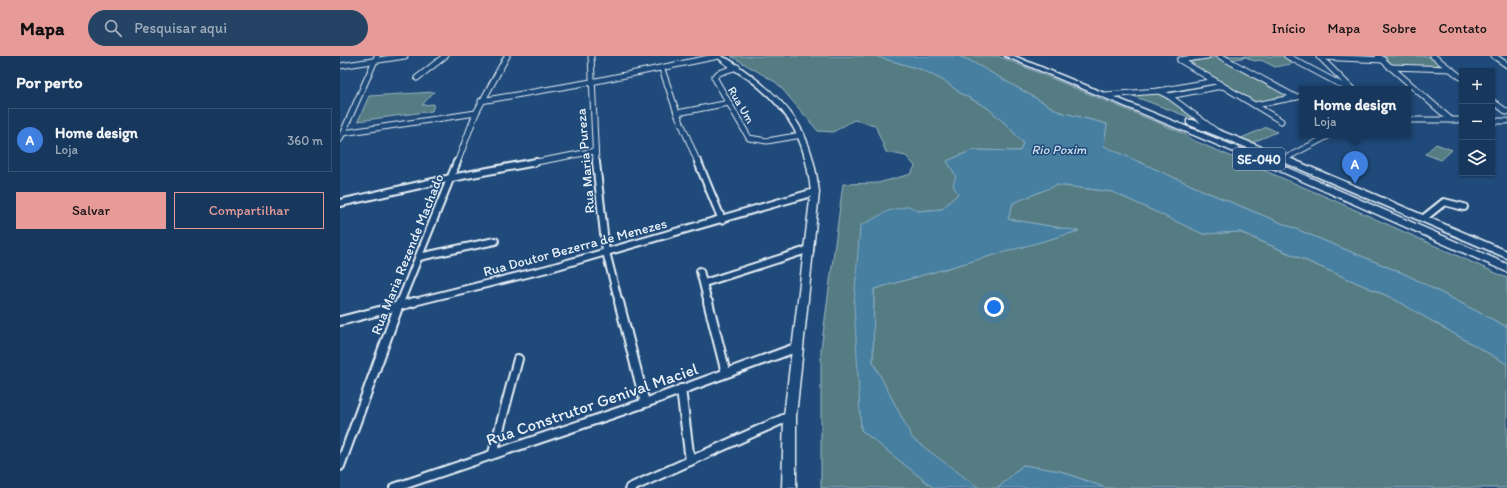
<!DOCTYPE html>
<html lang="pt">
<head>
<meta charset="utf-8">
<style>
	:root { --surface:#17385c; --page:#244365; --text:#f1f3f6; --muted:#9eacbb; --line:#365272; --accent:#e69b98 }
	body { margin:0; font-family:Itim,sans-serif; background:var(--page); color:var(--text) }
	.controls { position:absolute; right:12px; top:12px; display:grid; overflow:hidden; border-radius:0px; box-shadow:0 1px 3px #0004 }
	.controls button { width:36px; height:36px; display:grid; place-items:center; padding:0; border:0; border-bottom:1px solid var(--line); background:var(--surface); color:var(--text); font:20px sans-serif }
	.you { position:absolute; left:654px; top:251px; width:14px; height:14px; margin:-10px; border:3px solid #fff; border-radius:50%; background:#1a73e8; box-shadow:0 0 0 6px #1a73e833 }
	.badge { display:grid; place-items:center; width:26px; height:26px; border-radius:50%; background:var(--accent); color:#fff; font-size:13px; font-weight:700 }
	.pin { position:absolute; translate:-50% -33px; filter:drop-shadow(0 1px 2px #0008) }
	.pin::after { content:''; position:absolute; top:21px; width:14px; height:12px; background:inherit; clip-path:polygon(0 0,100% 0,50% 100%) }
	.popup { position:absolute; left:959px; top:30px; width:112px; height:52px; box-sizing:border-box; display:grid; place-content:center; border-radius:0px; background:var(--surface); filter:drop-shadow(0 1px 3px #0005); font-size:13px; white-space:nowrap; color:var(--muted) }
	.popup b { font-size:15px; color:var(--text) }
	.popup::after { content:''; position:absolute; left:50%; top:100%; margin-left:-8px; border:8px solid transparent; border-top-color:var(--surface) }
	.list { margin:0; padding:0; list-style:none }
	h2 { display:flex; justify-content:space-between; align-items:center; height:52px; margin:0; padding:0 16px; font-size:17px }
	h2 small { font-size:13px; font-weight:400; color:var(--muted) }
	.list li { display:grid; grid-template-columns:26px 1fr auto; gap:12px; align-items:center; box-sizing:border-box; height:64px; margin:0 8px 8px; padding:0 8px; border:1px solid var(--line); border-radius:0px }
	.list b { display:block; font-size:15px; white-space:nowrap }
	.list p { margin:0; font-size:13px; white-space:nowrap; color:var(--muted) }
	.list em { font-size:13px; font-style:normal; color:var(--muted) }
	.actions { display:flex; gap:8px; padding:12px 16px }
	.actions a { flex:1; padding:9px 0; border:1px solid var(--accent); border-radius:0px; text-align:center; font-size:14px; color:var(--accent) }
	.actions .main { background:var(--accent); color:#111 }
	.icon { flex:none; width:22px; height:22px; fill:none; stroke:currentColor; stroke-width:2; stroke-linecap:round; stroke-linejoin:round }
	.map { position:relative; flex:none; width:1167px; height:432px; overflow:hidden }
	header { display:flex; align-items:center; gap:24px; box-sizing:border-box; height:56px; padding:0 20px; background:var(--accent); color:#111 }
	header strong { font-size:19px }
	nav { display:flex; gap:22px; margin-inline-start:auto; font-size:14px }
	.search { width:280px; height:36px; background:var(--page); display:flex; align-items:center; gap:10px; box-sizing:border-box; padding:0 14px; border-radius:22px; color:var(--muted); font-size:15px }
	main { display:flex }
	aside { flex:1; background:var(--surface) }
	.map>svg:first-child { display:block }
	.green { fill:#557c83; stroke:#9eb6be }
	.water { fill:#467fa0; stroke:#87adc3 }
	.lines { fill:none; stroke-linecap:round; stroke-linejoin:round }
	.street-far2-casing { stroke:#e8f1f8; stroke-width:7 }
	.street-far1-casing { stroke:#e8f1f8; stroke-width:10 }
	.street-casing { stroke:#e8f1f8; stroke-width:12 }
	.secondary-casing { stroke:#e8f1f8; stroke-width:3 }
	.primary-casing { stroke:#e8f1f8; stroke-width:3 }
	.street-far2 { stroke:#1f4a7a; stroke-width:5 }
	.street-far1 { stroke:#1f4a7a; stroke-width:6 }
	.street { stroke:#1f4a7a; stroke-width:8 }
	.secondary { fill:#1f4a7a; fill-rule:evenodd }
	.primary { fill:#1f4a7a; fill-rule:evenodd }
	.labels { text-anchor:middle; stroke-width:3; stroke-linejoin:round; paint-order:stroke }
	.far-street-label { font-size:12px; fill:#e8f1f8; stroke:#1f4a7a }
	.far-water-label { font-size:13px; font-style:italic; fill:#d0e0eb; stroke:#1f4a7a }
	.shield { fill:#1f4a7a; stroke:#acbfd2; stroke-width:1 }
	.shield-label { font-size:13px; font-weight:bold; fill:#e8f1f8 }
	.street-label { font-size:14px; fill:#e8f1f8; stroke:#1f4a7a }
	.near-street-label { font-size:17px; fill:#e8f1f8; stroke:#1f4a7a }
</style>
</head>
<body>
<header>
<strong>Mapa</strong>
<div class="search"><svg class="icon" aria-label="search" viewBox="0 0 24 24"><circle cx="10" cy="10" r="6"/><path d="M15 15l6 6"/></svg>Pesquisar aqui</div>
<nav><a>Início</a><a>Mapa</a><a>Sobre</a><a>Contato</a></nav>
</header>
<main>
<aside>
<h2>Por perto<small></small></h2>
<ul class="list">
<li><span class="badge" style="background:#3f7fe0">A</span><div><b>Home design</b><p>Loja</p></div><em>360 m</em></li>
</ul>
<div class="actions"><a class="main">Salvar</a><a>Compartilhar</a></div>
</aside>
<div class="map">
<svg width="1167" height="432" viewBox="0 0 1167 432">
	<rect width="100%" height="100%" fill="#1f4a7a"/>
	<filter id="ink" filterUnits="userSpaceOnUse"><feTurbulence type="fractalNoise" baseFrequency=".025" numOctaves="2"/><feDisplacementMap in="SourceGraphic" scale="8" xChannelSelector="R" yChannelSelector="G"/><feConvolveMatrix kernelMatrix="1 2 1 2 8 2 1 2 1" color-interpolation-filters="sRGB"/></filter>
	<g filter="url(#ink)">
		<g class="green">
			<polygon points="391,0 535,0 583,14 606,26 620,37 648,52 669,71 683,87 680,95 633,94 607,105 617,120 618,138 602,153 578,155 520,170 521,374 594,432 481,432 481,293 503,128 538,127 571,118 575,110 566,100 546,96 535,69 514,64 493,76 478,75 437,27"/>
			<polygon points="618,0 658,0 845,78 850,83 982,139 1167,222 1167,271 1067,219 864,135 763,90 767,68 720,56 629,4"/>
			<polygon points="885,0 944,0 956,7 935,11 921,4 914,5 906,1 891,4"/>
			<polygon points="1040,0 1091,0 1108,13 1052,10"/>
			<polygon points="877,1 949,41 917,47 847,6"/>
			<polygon points="94,36 82,49 94,48 92,55 18,65 29,40"/>
			<polygon points="816,37 825,38 859,65 788,38"/>
			<polygon points="927,71 937,76 911,87 899,83"/>
			<polygon points="1096,88 1112,94 1101,104 1085,98"/>
			<polygon points="716,129 773,136 863,178 899,176 1050,241 1167,308 1167,432 766,432 720,415 683,409 658,432 639,432 573,384 533,306 534,233 738,175 668,163 673,147"/>
		</g>
		<g class="water">
			<polygon points="535,0 618,0 629,4 720,56 767,68 764,90 864,135 1067,219 1167,271 1167,308 1050,241 900,176 863,178 773,136 717,129 673,147 668,163 739,175 534,233 533,306 573,383 639,432 594,432 521,374 514,247 520,170 548,155 569,150 578,155 602,153 618,138 613,129 616,120 607,105 633,94 680,95 683,87 669,71 648,52 620,37 606,26 583,14"/>
			<polygon points="683,409 720,415 766,432 658,432"/>
		</g>
		<g class="lines">
			<g class="street-far2-casing">
				<g id="street-far2">
					<polyline points="251,0 256,107"/>
					<polyline points="880,0 955,41"/>
					<polyline points="947,0 1007,32"/>
					<polyline points="979,0 1012,33"/>
					<polyline points="1038,0 1111,64"/>
					<polyline points="1093,0 1122,22"/>
					<polyline points="1154,0 1167,9"/>
					<polyline points="979,1 1043,4"/>
					<polyline points="840,4 941,65"/>
					<polyline points="840,4 867,0"/>
					<polyline points="0,10 65,0"/>
					<polyline points="397,11 379,17 374,21 409,82 427,85 462,79"/>
					<polyline points="1050,11 1111,13"/>
					<polyline points="322,13 337,57 358,107"/>
					<polyline points="77,22 105,0"/>
					<polyline points="819,35 829,40 877,76"/>
					<polyline points="765,39 819,35 875,25"/>
					<polyline points="829,40 882,30"/>
					<polyline points="141,45 251,26 379,0"/>
					<polyline points="1152,45 1167,56"/>
					<polyline points="915,49 962,40"/>
					<polyline points="337,57 389,47"/>
					<polyline points="1068,64 1122,64"/>
					<polyline points="1152,65 1167,65"/>
					<polyline points="3,77 136,57"/>
					<polyline points="0,83 37,0"/>
					<polyline points="944,103 990,79"/>
					<polyline points="117,107 136,57 167,0"/>
					<polyline points="191,107 255,95"/>
				</g>
			</g>
			<g class="street-far1-casing">
				<g id="street-far1">
					<polyline points="256,106 266,196 279,247"/>
					<polyline points="358,106 382,164"/>
					<polyline points="0,147 111,122 196,106"/>
					<polyline points="1084,162 1104,146 1124,151"/>
					<polyline points="79,201 155,185"/>
					<polyline points="360,215 368,247"/>
					<polyline points="364,227 470,193"/>
					<polyline points="60,247 117,106"/>
					<polyline points="70,247 207,213 475,136"/>
				</g>
			</g>
			<g class="street-casing">
				<g id="street">
					<polyline points="279,246 305,347"/>
					<polyline points="368,246 386,317"/>
					<polyline points="0,265 74,246"/>
					<polyline points="341,333 350,405"/>
					<polyline points="153,397 178,303"/>
					<polyline points="0,410 60,246"/>
					<polyline points="54,432 305,347 458,291"/>
					<polyline points="290,432 450,360"/>
				</g>
			</g>
			<g class="secondary-casing">
				<path id="secondary" d="M 376,0 C 388,0 398,10 408,17 C 454,51 472,79 479,136 L 456,360 L 456,432 L 442,432 L 444,360 L 471,136 C 466,86 451,56 411,25 C 400,17 386,10 376,0 Z"/>
			</g>
			<g class="primary-casing">
				<g id="primary">
					<polygon points="665,0 674,0 948,112 1167,208 1167,216 942,116"/>
					<polygon points="847,64 853,64 947,101 1167,195 1167,202 941,105 847,68"/>
				</g>
			</g>
			<use href="#street-far2" class="street-far2"/>
			<use href="#street-far1" class="street-far1"/>
			<use href="#street" class="street"/>
			<use href="#secondary" class="secondary"/>
			<use href="#primary" class="primary"/>
		</g>
	</g>
	<g class="labels">
		<g class="far-street-label">
			<text transform="translate(401 49) rotate(60)" y="4">Rua Um</text>
		</g>
		<g class="far-water-label">
			<text x="719" y="98">Rio Poxim</text>
		</g>
		<rect class="shield" x="893" y="92" width="52" height="22" rx="3"/>
		<g class="shield-label">
			<text x="919" y="108">SE-040</text>
		</g>
		<g class="street-label">
			<text transform="translate(245 105) rotate(-95)" y="5">Rua Maria Pureza</text>
			<text transform="translate(235 191) rotate(-15)" y="5">Rua Doutor Bezerra de Menezes</text>
			<text transform="translate(67 198) rotate(-68)" y="5">Rua Maria Rezende Machado</text>
		</g>
		<g class="near-street-label">
			<text transform="translate(252 348) rotate(-19)" y="6">Rua Construtor Genival Maciel</text>
		</g>
	</g>
</svg>
<div class="controls">
<button>+</button>
<button>−</button>
<button><svg class="icon" aria-label="layers" viewBox="0 0 24 24"><path d="M12 4l9 5-9 5-9-5zM3 14l9 5 9-5"/></svg></button>
</div>
<div class="you"></div>
<div class="pin badge" style="left:1015px;top:128px;background:#3f7fe0">A</div>
<div class="popup"><b>Home design</b>Loja</div>
</div>
</main>
</body>
</html>
